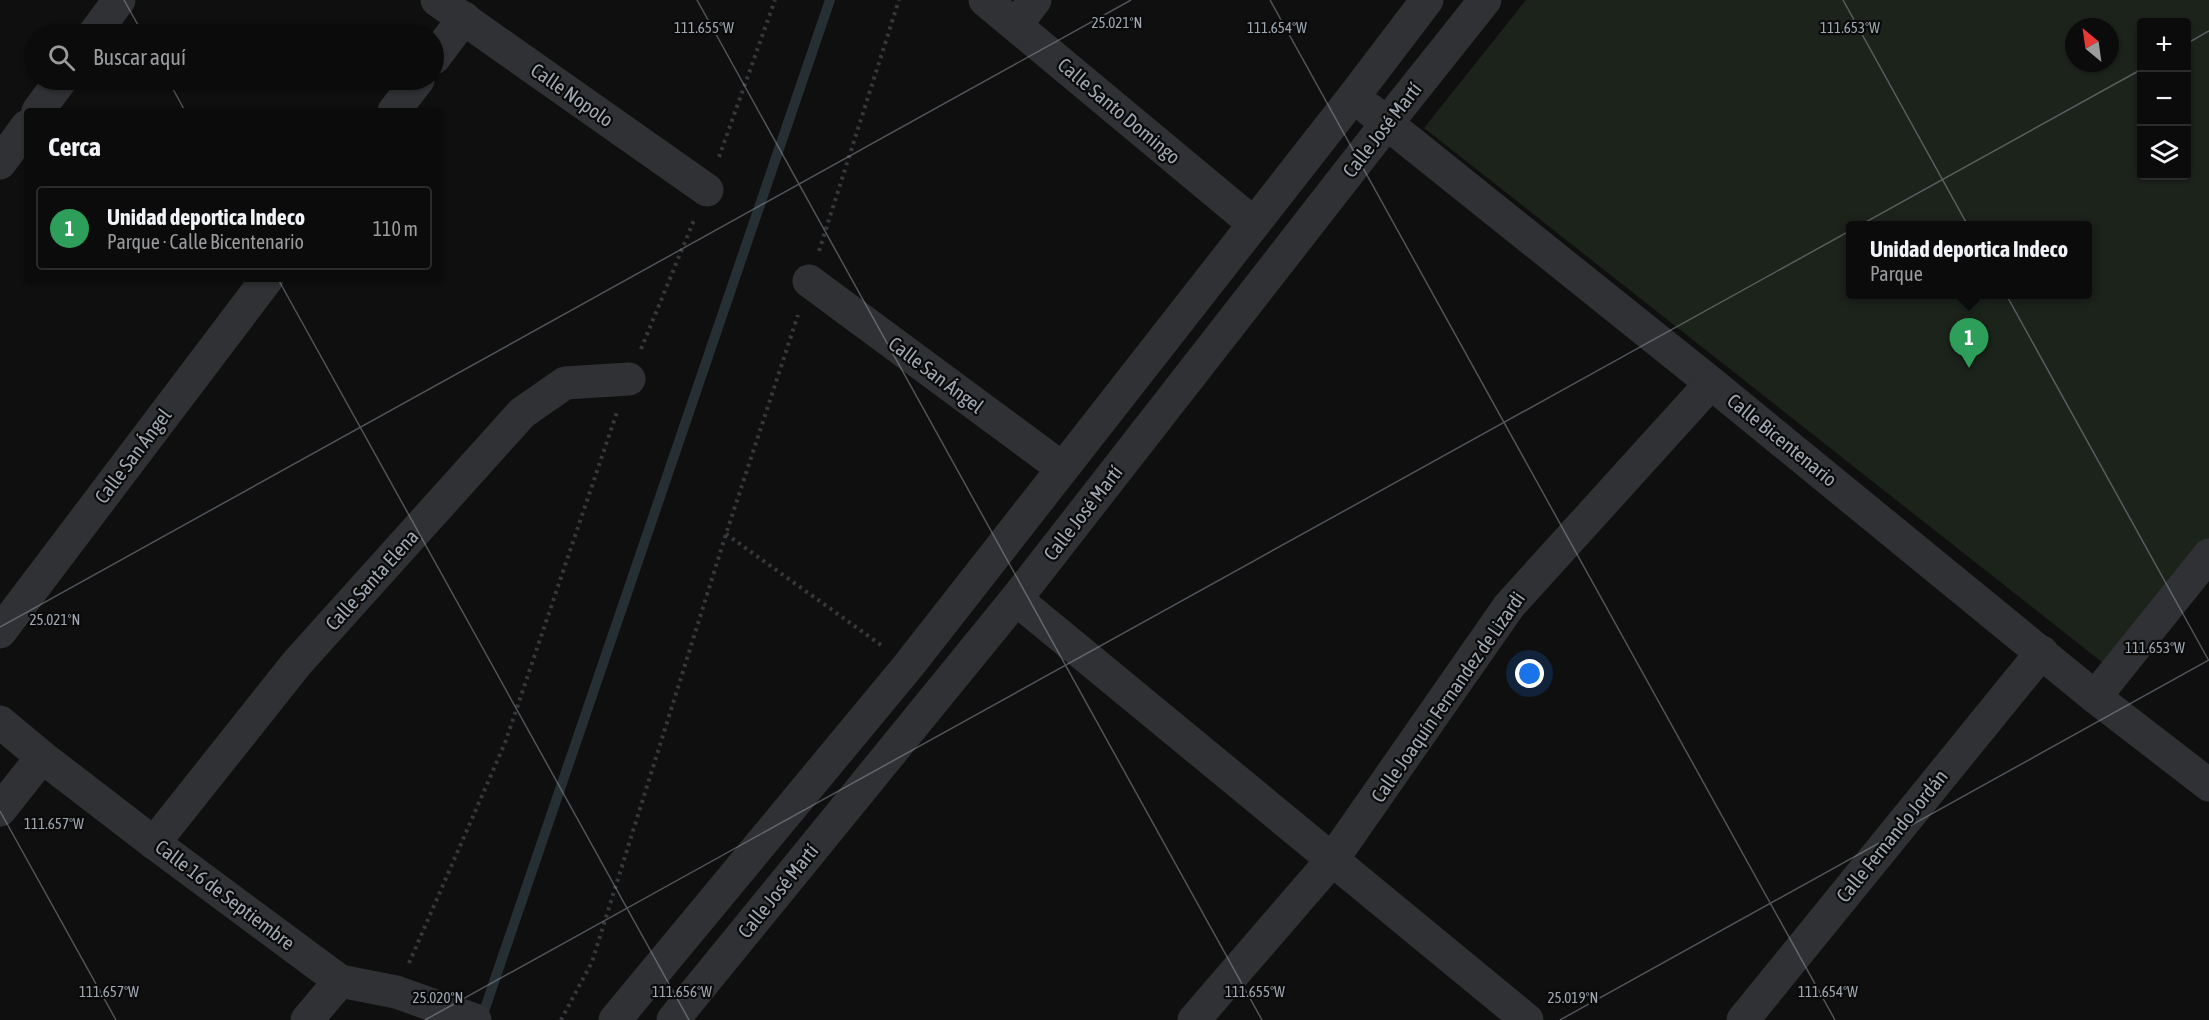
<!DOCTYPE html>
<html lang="es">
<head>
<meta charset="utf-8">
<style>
	:root { --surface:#0b0b0c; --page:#19191a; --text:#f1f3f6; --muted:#9a9b9d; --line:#2b2b2d; --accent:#0f766e }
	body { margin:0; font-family:"Asap Condensed",sans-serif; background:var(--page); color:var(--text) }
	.controls { position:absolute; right:18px; top:18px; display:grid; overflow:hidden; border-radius:6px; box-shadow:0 2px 4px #0004 }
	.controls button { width:54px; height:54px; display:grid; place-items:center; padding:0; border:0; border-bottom:2px solid var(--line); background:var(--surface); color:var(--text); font:30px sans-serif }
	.compass { position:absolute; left:2065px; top:18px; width:54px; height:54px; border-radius:50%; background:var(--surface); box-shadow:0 2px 4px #0004; rotate:331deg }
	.you { position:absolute; left:1530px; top:674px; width:21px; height:21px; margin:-15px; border:4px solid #fff; border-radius:50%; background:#1a73e8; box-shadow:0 0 0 9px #1a73e833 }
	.badge { display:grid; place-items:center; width:39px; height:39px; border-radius:50%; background:var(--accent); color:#fff; font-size:20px; font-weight:700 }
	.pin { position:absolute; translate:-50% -50px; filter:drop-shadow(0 2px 3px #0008) }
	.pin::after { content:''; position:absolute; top:32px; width:21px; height:18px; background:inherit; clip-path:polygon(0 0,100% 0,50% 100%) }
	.popup { position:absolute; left:1846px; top:221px; width:246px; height:78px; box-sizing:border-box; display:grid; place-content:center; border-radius:6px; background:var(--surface); filter:drop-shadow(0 2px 4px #0005); font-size:20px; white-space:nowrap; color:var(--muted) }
	.popup b { font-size:22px; color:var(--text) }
	.popup::after { content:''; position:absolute; left:50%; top:100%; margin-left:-12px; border:12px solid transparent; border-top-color:var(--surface) }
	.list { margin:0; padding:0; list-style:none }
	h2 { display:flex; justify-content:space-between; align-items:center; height:78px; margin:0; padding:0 24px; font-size:26px }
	h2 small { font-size:20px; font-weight:400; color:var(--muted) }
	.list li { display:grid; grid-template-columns:39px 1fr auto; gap:18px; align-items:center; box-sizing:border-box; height:84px; margin:0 12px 12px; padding:0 12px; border:2px solid var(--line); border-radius:6px }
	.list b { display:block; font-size:22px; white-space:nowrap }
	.list p { margin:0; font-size:20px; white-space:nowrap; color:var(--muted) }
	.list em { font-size:20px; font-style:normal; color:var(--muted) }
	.icon { flex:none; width:33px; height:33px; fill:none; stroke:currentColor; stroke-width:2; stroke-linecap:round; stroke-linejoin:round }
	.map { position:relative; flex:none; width:2209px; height:1020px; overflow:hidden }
	.search { position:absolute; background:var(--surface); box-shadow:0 2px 4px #0004; left:24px; top:24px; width:420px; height:66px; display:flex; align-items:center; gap:15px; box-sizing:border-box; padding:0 21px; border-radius:33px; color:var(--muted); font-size:22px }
	.panel { position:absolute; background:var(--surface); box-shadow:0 2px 4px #0004; left:24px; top:108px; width:420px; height:174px; border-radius:6px }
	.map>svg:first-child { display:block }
	.green { fill:#1b231b; fill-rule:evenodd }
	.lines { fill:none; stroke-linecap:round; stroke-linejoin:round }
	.stream { stroke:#252f34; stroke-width:10 }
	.path { stroke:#36393c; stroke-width:4; stroke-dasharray:3 4.5; stroke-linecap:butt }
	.minor { stroke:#303135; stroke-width:33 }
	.ticks { fill:none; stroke:#9fa8b2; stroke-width:1.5; stroke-opacity:0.45 }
	.labels { text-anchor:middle; stroke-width:4.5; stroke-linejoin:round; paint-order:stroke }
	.street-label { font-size:20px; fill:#9fa8b2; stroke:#0a0a0b }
	.ticks-label { font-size:15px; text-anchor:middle; fill:#9fa8b2; stroke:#0a0a0b; stroke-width:4.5; stroke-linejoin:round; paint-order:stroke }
</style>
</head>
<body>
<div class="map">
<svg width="2209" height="1020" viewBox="0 0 2209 1020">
	<rect width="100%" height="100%" fill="#0f0f10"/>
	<path class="green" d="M 1526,0 L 2209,0 L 2209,560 L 2117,674 L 1424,128 ZM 2142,22 L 2186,22 L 2186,176 L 2142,176 ZM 2074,27 L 2110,27 L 2110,63 L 2074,63 ZM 1850,226 L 2088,226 L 2088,294 L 1850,294 Z"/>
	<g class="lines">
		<polyline class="stream" points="481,1020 830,0"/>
		<g class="path">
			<polyline points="719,157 775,0"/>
			<polyline points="819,251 899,0"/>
			<polyline points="641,349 694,220"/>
			<polyline points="726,534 881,645"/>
			<polyline points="409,963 505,743 617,412"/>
			<polyline points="561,1020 592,962 726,534 798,315"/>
		</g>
		<g class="minor">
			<polyline points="437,0 707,190"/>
			<polyline points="985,0 1253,223"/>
			<polyline points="1016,25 1035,0"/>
			<polyline points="94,34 119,0"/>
			<polyline points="434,58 464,18"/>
			<polyline points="1369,109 1711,383 2095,697 2209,785"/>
			<polyline points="38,111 61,80"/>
			<polyline points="394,111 418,80"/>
			<polyline points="0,163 27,126"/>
			<polyline points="809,281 1062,468"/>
			<polyline points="1016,599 1527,1020"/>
			<polyline points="0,632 267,279"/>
			<polyline points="2095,697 2209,555"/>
			<polyline points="0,722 42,757 154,843 340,981 396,992 475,1020"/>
			<polyline points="0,810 42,757"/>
			<polyline points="154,843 297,663 522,413 565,383 629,379"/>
			<polyline points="307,1020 340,981"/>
			<polyline points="615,1020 909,665 1354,96 1427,0"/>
			<polyline points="673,1020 1016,599 1387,123 1485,0"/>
			<polyline points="1194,1020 1332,860 1509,606 1711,383"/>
			<polyline points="1743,1020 2042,652"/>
		</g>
	</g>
	<path class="ticks" d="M 124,0 L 143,34M 697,0 L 1262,1020M 1270,0 L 1835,1020M 1843,0 L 2209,661M 2186,44 L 2209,31M 168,80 L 185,111M 278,279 L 689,1020M 0,627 L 1131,0M 0,811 L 116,1020M 425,1020 L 2142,69M 1560,1020 L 2209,660"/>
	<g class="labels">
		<g class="street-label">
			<text transform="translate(572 95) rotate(35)" y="7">Calle Nopolo</text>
			<text transform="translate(1119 111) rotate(40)" y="7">Calle Santo Domingo</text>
			<text transform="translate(1382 130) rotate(-52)" y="7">Calle José Martí</text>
			<text transform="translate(936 375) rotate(37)" y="7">Calle San Ángel</text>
			<text transform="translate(1782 440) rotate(39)" y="7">Calle Bicentenario</text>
			<text transform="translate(133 456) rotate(-53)" y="7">Calle San Ángel</text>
			<text transform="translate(1083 513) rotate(-52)" y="7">Calle José Martí</text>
			<text transform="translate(372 580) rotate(-48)" y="7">Calle Santa Elena</text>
			<text transform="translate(1448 697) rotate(-55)" y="7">Calle Joaquín Fernandez de Lizardi</text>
			<text transform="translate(1892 836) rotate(-51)" y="7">Calle Fernando Jordán</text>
			<text transform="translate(778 891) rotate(-51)" y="7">Calle José Martí</text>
			<text transform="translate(225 895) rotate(37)" y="7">Calle 16 de Septiembre</text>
		</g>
	</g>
	<g class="ticks-label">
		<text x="1117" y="28">25.021°N</text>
		<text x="704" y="33">111.655°W</text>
		<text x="1277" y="33">111.654°W</text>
		<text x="1850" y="33">111.653°W</text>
		<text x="55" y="625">25.021°N</text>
		<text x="2155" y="653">111.653°W</text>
		<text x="54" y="829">111.657°W</text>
		<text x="109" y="997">111.657°W</text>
		<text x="682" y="997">111.656°W</text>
		<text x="1255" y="997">111.655°W</text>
		<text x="1828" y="997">111.654°W</text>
		<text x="438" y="1003">25.020°N</text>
		<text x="1573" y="1003">25.019°N</text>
	</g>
</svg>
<div class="controls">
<button>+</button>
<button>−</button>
<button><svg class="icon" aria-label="layers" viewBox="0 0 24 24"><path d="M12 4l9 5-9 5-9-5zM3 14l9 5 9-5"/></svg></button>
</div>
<svg class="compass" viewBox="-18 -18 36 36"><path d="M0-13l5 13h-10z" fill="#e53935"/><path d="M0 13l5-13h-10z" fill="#9a9b9d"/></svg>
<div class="you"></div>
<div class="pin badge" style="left:1969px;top:368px;background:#2e9e5b">1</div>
<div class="popup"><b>Unidad deportica Indeco</b>Parque</div>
<div class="search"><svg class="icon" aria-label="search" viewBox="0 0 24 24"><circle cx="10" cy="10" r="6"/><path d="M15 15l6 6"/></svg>Buscar aquí</div>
<section class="panel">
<h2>Cerca<small></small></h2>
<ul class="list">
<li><span class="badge" style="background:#2e9e5b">1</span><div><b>Unidad deportica Indeco</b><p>Parque · Calle Bicentenario</p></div><em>110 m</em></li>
</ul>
</section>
</div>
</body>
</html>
